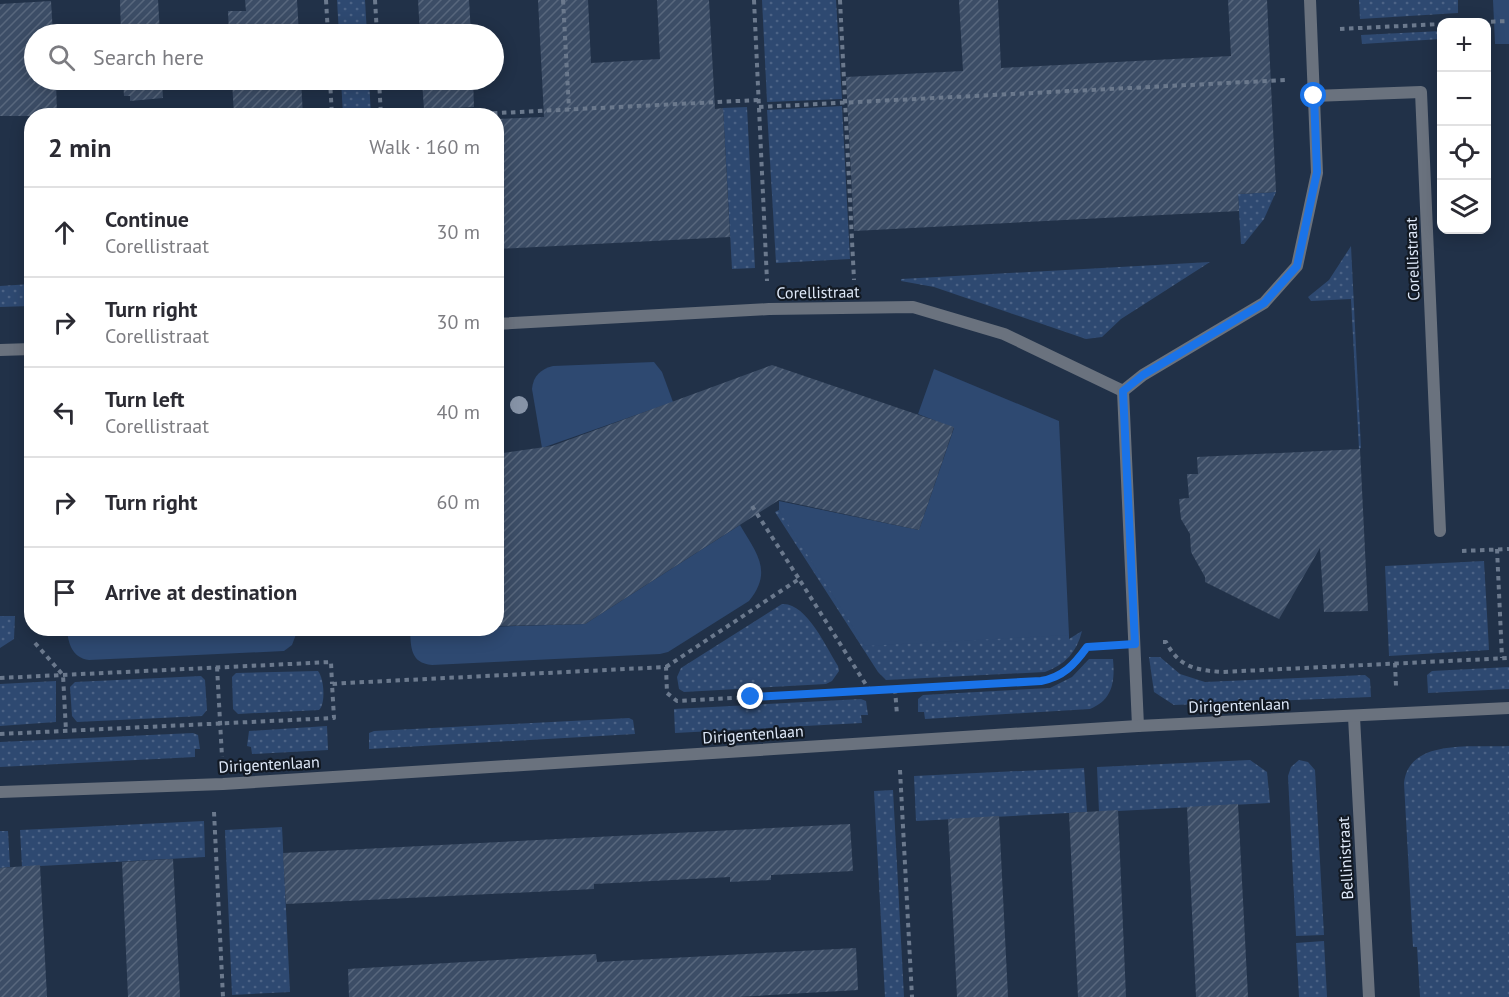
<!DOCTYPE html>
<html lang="en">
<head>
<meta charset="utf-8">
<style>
	:root { --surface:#fff; --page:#f7f7f7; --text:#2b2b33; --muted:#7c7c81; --line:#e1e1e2 }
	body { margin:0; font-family:"PT Sans",sans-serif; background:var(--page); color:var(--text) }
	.controls { position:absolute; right:18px; top:18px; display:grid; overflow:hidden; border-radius:12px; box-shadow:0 3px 15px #0003 }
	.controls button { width:54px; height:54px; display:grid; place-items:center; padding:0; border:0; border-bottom:2px solid var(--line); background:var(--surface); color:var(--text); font:30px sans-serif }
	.stop { position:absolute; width:18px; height:18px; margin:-14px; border:4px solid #1a73e8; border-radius:50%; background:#fff }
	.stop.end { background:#1a73e8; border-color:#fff; box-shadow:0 2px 6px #0008 }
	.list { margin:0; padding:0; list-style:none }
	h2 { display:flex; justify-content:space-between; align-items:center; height:78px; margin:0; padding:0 24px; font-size:26px }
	h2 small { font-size:20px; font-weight:400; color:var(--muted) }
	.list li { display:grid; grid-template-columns:39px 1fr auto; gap:18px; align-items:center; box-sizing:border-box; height:90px; padding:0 24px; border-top:2px solid var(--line) }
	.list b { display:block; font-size:22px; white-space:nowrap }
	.list p { margin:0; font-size:20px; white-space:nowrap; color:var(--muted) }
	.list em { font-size:20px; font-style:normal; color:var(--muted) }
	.icon { flex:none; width:33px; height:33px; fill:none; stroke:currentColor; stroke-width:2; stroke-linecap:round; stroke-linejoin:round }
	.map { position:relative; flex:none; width:1509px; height:997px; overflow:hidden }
	.search { position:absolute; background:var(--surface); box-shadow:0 3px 15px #0003; left:24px; top:24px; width:480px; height:66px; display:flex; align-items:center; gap:15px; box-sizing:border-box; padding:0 21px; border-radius:33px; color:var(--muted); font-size:22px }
	.panel { position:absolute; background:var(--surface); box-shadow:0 3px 15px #0003; left:24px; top:108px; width:480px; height:528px; border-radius:24px }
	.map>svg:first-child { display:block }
	.grass { fill:url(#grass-dots) }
	.park { fill:#2e4971 }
	.building { fill:url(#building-hatch) }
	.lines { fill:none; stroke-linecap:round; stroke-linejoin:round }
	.path { stroke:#6b798d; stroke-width:4; stroke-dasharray:4.5 4.5; stroke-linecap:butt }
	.minor { stroke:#6a727e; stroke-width:12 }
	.tree { fill:#8693a7 }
	.route { stroke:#1a73e8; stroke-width:8 }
	.labels { text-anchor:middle; stroke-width:4.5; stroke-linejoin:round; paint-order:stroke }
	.street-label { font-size:16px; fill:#dee8f8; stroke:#121923 }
</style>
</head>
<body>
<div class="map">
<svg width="1509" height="997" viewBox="0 0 1509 997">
	<defs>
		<pattern id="grass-dots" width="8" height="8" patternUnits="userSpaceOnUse" patternTransform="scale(1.5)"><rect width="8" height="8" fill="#2e4971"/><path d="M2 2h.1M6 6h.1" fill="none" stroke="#4c6386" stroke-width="1.8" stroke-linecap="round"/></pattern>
		<pattern id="building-hatch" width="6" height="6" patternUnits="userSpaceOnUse" patternTransform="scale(1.5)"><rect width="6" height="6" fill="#3c4d66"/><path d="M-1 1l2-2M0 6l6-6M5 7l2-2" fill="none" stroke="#58677d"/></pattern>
	</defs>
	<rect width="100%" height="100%" fill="#213148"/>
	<g class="grass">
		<polygon points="337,0 365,0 367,34 339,34"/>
		<polygon points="762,0 836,0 842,99 767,102"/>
		<polygon points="1359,0 1458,0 1458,13 1360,19"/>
		<polygon points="1441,31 1441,39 1362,44 1361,35"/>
		<polygon points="341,80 369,80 371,115 343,115"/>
		<polygon points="842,106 850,259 776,263 767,110"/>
		<polygon points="747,107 755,268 732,269 723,108"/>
		<polygon points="1276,192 1264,219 1244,244 1241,244 1238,194"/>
		<polygon points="1351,246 1361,448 1359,449 1351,299 1311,301 1308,297 1329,280"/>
		<polygon points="1210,262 1121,319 1102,337 1086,339 934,287 901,281 901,279"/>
		<polygon points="31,284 31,306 0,307 0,286"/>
		<path d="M 779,510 L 1069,635 L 1069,639 L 1082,631 C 1077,652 1065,665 1045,672 L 886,680 L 878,672 L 775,512 Z"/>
		<polygon points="1484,561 1489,650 1389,656 1385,566"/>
		<path d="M 782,604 C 806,602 826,647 838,666 L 839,671 L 832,681 L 826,684 L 684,692 L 679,689 L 677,677 L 681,668 Z"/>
		<polygon points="0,616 15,616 14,639 0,648"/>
		<polygon points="1149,657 1160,657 1180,674 1205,682 1365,675 1370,679 1371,697 1174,705 1154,692"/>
		<path d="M 1089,659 L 1113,659 C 1115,681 1113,700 1090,709 L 925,719 L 924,712 L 918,712 L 918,699 L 923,695 L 1050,688 L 1072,677 Z"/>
		<polygon points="1509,667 1509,689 1428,693 1427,675 1432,671"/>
		<path d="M 318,671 C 324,678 326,704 319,710 L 238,714 L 233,709 L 232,677 L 236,673 Z"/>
		<polygon points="201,676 205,680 207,710 202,716 77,722 72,716 70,687 75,682"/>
		<polygon points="56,681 56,722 0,726 0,684"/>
		<polygon points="861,699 866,701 868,715 861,715 862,723 675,733 674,709"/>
		<polygon points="629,718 633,720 635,734 369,749 369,733 374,731"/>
		<polygon points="327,726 328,750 252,754 251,747 247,746 249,731"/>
		<polygon points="193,733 198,735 200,749 195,749 195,757 0,767 0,742"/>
		<path d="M 1509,746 L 1509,997 L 1420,997 L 1417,947 L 1413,947 L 1404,783 C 1409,737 1475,748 1509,746 Z"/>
		<polygon points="1250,760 1267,772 1270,803 1099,812 1097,767"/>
		<polygon points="1299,760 1308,762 1315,770 1324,935 1296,936 1288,776 1291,767"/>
		<polygon points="1084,768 1087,812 916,821 914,776"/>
		<polygon points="893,790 904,997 885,997 874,791"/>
		<polygon points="204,821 205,857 22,867 20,830"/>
		<polygon points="282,827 290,992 232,995 225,830"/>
		<polygon points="0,831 8,831 10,867 0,868"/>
		<polygon points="1324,941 1327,997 1299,997 1296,943"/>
	</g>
	<g class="park">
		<polygon points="1493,0 1509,0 1509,44 1495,44"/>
		<path d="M 654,362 L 662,372 L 673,402 L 542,448 L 532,389 C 533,376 541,369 553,366 Z"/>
		<polygon points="934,369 1059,421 1069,635 865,646 779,510 779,501 919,530 954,428 918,414"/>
		<path d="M 740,525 C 757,554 773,571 749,601 L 668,652 L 660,654 L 432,665 C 410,663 411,647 410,629 L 585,624 Z"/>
		<path d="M 67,629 L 67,628 L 298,629 L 292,645 L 284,651 L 89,660 C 72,658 68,643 67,629 Z"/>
	</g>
	<g class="building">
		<polygon points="120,0 158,0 160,34 121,34"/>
		<polygon points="245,0 297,0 299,34 229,34 228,11 246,11"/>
		<polygon points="418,0 469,0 471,34 420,34"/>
		<polygon points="538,0 588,0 591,63 660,59 657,0 709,0 715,109 723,108 730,237 496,249 496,119 544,117"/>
		<polygon points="959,0 998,0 1001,68 1231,56 1228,0 1267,0 1276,192 1238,194 1239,211 854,231 846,77 963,71"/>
		<polygon points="51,1 53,34 34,34 34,80 56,80 57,116 0,116 0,4"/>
		<polygon points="123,80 162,80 163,98 130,101 130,96 124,96"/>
		<polygon points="232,80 301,80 303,116 234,116"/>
		<polygon points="422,80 473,80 474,107 424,110"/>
		<polygon points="772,365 954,427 919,530 779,500 585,624 496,626 496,454 552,446"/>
		<polygon points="1360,449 1368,611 1324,612 1320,548 1279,619 1205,582 1205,577 1191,552 1190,534 1181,519 1179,499 1189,498 1187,474 1198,474 1197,457"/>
		<polygon points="1238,804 1248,997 1196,997 1187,807"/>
		<polygon points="1118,810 1126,997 1078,997 1069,813"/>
		<polygon points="999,816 1008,997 957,997 948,819"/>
		<polygon points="850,824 853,871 771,875 771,880 730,882 730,877 594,884 594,889 286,904 283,853"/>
		<polygon points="173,859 180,997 128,997 122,862"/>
		<polygon points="40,865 47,997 0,997 0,868"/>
		<polygon points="856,948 858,990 737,997 349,997 348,969 596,954 597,962"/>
	</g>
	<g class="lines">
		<g class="path">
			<polyline points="326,0 328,34"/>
			<polyline points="375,0 377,34"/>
			<polyline points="563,0 569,109"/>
			<polyline points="754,0 767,281"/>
			<polyline points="840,0 854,280"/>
			<polyline points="1482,22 1509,21"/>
			<polyline points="1340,29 1442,24"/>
			<polyline points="330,80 332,116"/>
			<polyline points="379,80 381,116"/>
			<polyline points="759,107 1286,80"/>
			<polyline points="439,116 758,100"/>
			<polyline points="752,506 799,579"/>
			<polyline points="1497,549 1502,658"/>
			<polyline points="1462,551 1509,549"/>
			<path d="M 1163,642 L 1166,642 C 1179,667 1195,670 1222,672 L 1509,658"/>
			<polyline points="35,643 63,675 66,731"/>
			<polyline points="1395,663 1396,686"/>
			<polyline points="217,667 222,757"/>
			<polyline points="666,667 799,579 870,691"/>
			<polyline points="0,678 331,662 332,684"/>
			<polyline points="895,689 897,715"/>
			<path d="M 0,734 L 334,718 L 332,684 L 346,683 L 666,667 L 667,693 L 677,701 L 1041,681 C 1063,677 1074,665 1087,647 L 1108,645"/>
			<polyline points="900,770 912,997"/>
			<polyline points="214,812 223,997"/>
		</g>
		<g class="minor">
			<polyline points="1313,96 1421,92 1440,531"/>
			<polyline points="496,324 769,309 913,307 1004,334 1123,391"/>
			<polyline points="0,350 32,349"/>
			<polyline points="1123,391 1143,375 1264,303 1297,266 1317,173 1310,0"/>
			<polyline points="1123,391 1138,726"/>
			<polyline points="1354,717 1369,997"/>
			<polyline points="0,792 223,784 1138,726 1509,708"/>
		</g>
	</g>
	<circle class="tree" cx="519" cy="405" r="9"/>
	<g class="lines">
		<path class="route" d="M 751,697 L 1041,681 C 1063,677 1074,665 1087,647 L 1135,644 L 1123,391 L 1143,375 L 1264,303 L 1297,266 L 1317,172 L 1314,96"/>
	</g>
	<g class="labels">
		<g class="street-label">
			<text transform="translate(1412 259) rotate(-92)" y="6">Corellistraat</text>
			<text transform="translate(818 292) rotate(-1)" y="6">Corellistraat</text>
			<text transform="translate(1239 705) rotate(-2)" y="6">Dirigentenlaan</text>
			<text transform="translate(753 734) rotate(-4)" y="6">Dirigentenlaan</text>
			<text transform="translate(269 764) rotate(-3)" y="6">Dirigentenlaan</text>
			<text transform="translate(1345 858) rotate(-93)" y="6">Bellinistraat</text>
		</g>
	</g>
</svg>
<div class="controls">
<button>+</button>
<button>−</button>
<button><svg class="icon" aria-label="locate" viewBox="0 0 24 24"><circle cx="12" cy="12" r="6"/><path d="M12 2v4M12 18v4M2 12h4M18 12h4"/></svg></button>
<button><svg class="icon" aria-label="layers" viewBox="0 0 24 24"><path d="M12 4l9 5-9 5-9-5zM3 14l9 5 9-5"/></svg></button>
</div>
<div class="stop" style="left:1314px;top:96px"></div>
<div class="stop end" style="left:751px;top:697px"></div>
<div class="search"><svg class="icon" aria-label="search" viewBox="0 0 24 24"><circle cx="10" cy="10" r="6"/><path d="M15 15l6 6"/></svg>Search here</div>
<section class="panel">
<h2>2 min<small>Walk · 160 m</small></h2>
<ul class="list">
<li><svg class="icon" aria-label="ahead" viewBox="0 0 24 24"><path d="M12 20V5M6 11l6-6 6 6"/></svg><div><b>Continue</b><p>Corellistraat</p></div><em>30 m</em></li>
<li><svg class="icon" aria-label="right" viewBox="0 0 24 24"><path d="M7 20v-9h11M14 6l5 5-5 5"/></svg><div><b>Turn right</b><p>Corellistraat</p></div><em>30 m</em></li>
<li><svg class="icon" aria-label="left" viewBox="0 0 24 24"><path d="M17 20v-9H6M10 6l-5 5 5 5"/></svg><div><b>Turn left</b><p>Corellistraat</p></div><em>40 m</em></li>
<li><svg class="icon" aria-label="right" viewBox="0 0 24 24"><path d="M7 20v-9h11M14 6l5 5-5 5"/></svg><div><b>Turn right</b></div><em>60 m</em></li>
<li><svg class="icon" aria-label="arrive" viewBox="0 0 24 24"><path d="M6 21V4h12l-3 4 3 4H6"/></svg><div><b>Arrive at destination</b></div></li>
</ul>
</section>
</div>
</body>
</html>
